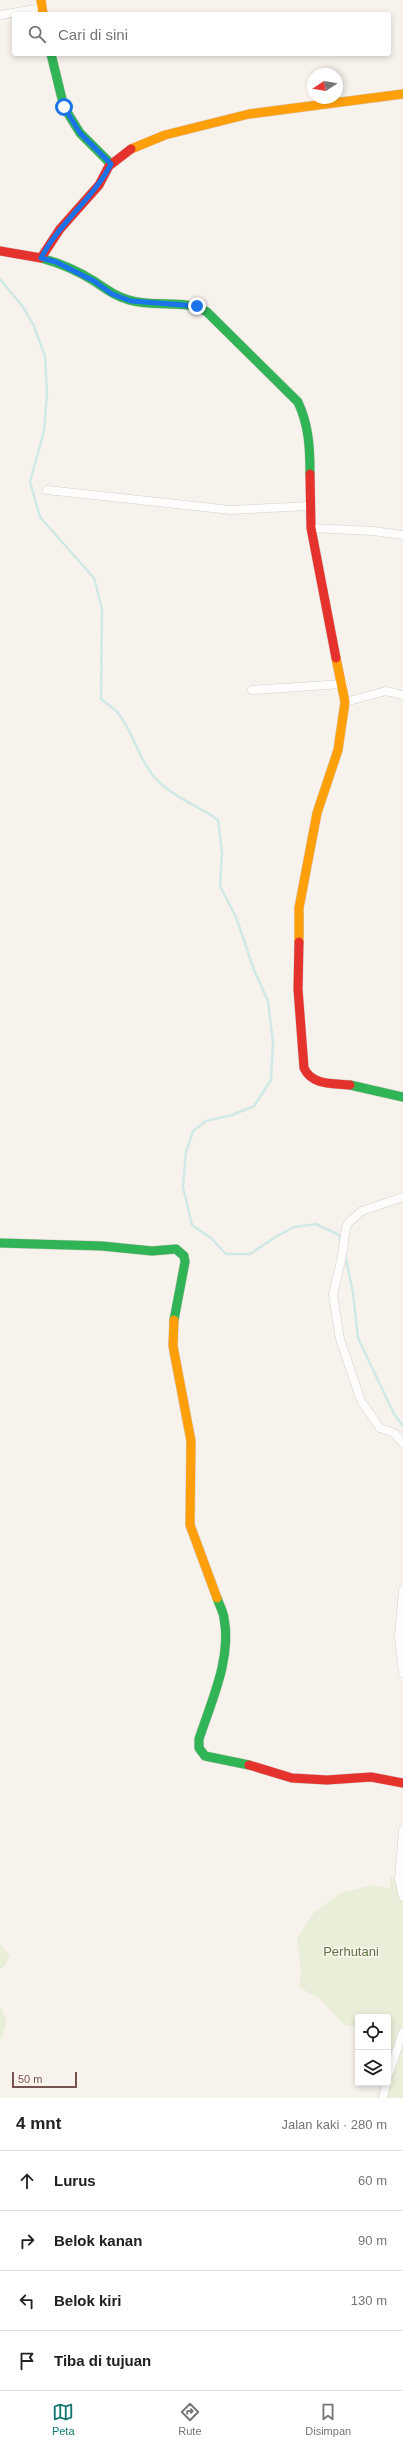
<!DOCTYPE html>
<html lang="id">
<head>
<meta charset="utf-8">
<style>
	:root { --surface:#fff; --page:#f2f2f2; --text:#202124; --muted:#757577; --line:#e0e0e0; --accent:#0f766e }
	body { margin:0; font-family:Helvetica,sans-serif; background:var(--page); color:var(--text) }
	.controls { position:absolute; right:12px; bottom:12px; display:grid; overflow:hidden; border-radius:4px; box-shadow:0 2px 6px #0003 }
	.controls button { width:36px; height:36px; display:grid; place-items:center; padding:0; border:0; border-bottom:1px solid var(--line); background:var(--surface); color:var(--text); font:20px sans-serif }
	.compass { position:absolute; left:307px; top:68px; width:36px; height:36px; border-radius:50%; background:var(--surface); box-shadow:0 2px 6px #0003; rotate:258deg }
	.scale { position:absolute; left:12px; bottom:10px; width:65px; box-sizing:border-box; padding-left:4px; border:2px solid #76534d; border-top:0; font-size:11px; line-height:14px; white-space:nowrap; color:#76534d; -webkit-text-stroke:3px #fef5ef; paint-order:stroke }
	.stop { position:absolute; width:12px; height:12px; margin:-9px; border:3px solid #1a73e8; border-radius:50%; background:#fff }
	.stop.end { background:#1a73e8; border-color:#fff; box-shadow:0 1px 4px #0008 }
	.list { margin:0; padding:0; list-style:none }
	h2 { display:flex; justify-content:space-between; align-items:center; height:52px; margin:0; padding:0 16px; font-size:17px }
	h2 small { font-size:13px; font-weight:400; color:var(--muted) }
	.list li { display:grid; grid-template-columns:26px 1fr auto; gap:12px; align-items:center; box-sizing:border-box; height:60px; padding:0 16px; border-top:1px solid var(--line) }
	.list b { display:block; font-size:15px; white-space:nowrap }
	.list em { font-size:13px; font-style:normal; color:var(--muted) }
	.icon { flex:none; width:22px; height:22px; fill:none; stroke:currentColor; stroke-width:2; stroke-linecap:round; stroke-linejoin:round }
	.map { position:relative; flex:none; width:403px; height:2098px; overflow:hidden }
	.search { position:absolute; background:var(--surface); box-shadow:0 2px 6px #0003; left:12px; right:12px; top:12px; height:44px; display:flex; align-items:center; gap:10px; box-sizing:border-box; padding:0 14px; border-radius:4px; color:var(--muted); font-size:15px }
	.sheet { height:292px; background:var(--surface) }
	nav { display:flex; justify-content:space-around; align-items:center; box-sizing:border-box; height:56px; border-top:1px solid var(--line); background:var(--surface); font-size:11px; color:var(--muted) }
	nav a { display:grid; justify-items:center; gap:2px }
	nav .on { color:var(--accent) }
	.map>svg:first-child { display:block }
	.green { fill:#e9eed8 }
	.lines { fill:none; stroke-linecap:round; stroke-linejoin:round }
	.stream { stroke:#cfe9e6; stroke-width:2.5 }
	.street-casing { stroke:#d6cdca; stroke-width:9 }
	.fast-casing { stroke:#d7cdca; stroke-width:10 }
	.slow-casing { stroke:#d7cdca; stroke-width:10 }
	.jam-casing { stroke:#d7cdca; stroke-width:10 }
	.street { stroke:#fefdfc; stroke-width:8 }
	.fast { stroke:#30b455; stroke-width:9 }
	.slow { stroke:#ff9f0a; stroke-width:9 }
	.jam { stroke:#e5322d; stroke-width:9 }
	.route { stroke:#1a73e8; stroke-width:5 }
	.labels { text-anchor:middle; stroke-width:3; stroke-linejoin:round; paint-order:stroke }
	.park-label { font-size:13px; fill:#5b7542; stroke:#fef5ef }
</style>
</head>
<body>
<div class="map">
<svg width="403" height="2098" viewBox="0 0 403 2098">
	<rect width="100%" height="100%" fill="#f8f2ed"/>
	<g class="green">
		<polygon points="390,1877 403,1883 403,2098 376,2098 379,2094 379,2083 388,2083 388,2017 358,2017 358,2027 344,2025 320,1999 299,1987 301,1970 297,1938 315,1911 341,1893 373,1885 390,1888"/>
		<polygon points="0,1944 10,1956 6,1964 0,1970"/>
		<polygon points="0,2006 7,2021 0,2042"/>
	</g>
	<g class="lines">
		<g class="stream">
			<path d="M 0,279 L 23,307 L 34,326 L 45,356 L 47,393 L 44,431 L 30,482 L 40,517 L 94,578 L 102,609 L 101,699 C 107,704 113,708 118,713 C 135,734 139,763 159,782 C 176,799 200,806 218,820 L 222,853 L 220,886 L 236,917 L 254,970 L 268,1001 L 273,1042 L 271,1080 L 254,1106 L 232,1115 L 206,1121 L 193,1131 L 186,1152 L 183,1187 L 192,1225 L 211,1238 L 226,1254 L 250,1254 L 277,1236 L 294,1227 L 316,1224 L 339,1235 L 341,1242"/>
			<polyline points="345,1254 353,1293 358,1338 394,1414 403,1426"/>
		</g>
		<g class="street-casing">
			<g id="street">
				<polyline points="0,15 42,8"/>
				<polyline points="47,490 231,510 309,506"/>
				<polyline points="311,528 373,531 403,535"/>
				<polyline points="252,690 343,684"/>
				<polyline points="345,702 386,691 403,695"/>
				<polyline points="403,1197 362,1211 349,1222 346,1227 342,1256 333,1295 340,1339 361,1401 380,1428 394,1433 403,1443"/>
				<polyline points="403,1590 399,1636 403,1673"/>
				<polyline points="403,1830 399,1879 403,1897"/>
				<polyline points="388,2076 403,2032"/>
				<polyline points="383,2098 386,2083"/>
			</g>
		</g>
		<g class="fast-casing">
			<g id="fast">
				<polyline points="51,54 64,107 80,133 111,164"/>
				<path d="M 41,258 C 59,263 78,271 94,281 C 106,289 115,296 129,300 C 154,308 184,298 207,312 L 298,402 C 309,426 310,448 310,474"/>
				<polyline points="350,1085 403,1097"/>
				<polyline points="0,1243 102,1246 152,1251 176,1249 184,1256 185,1262 174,1320"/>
				<path d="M 217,1598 C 219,1604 223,1611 224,1618 C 232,1658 211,1702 199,1739 L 199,1748 L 205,1756 L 249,1765"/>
			</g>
		</g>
		<g class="slow-casing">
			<g id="slow">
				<polyline points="41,0 43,14"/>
				<polyline points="131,149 165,135 249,114 403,94"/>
				<polyline points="299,942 299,908 317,813 338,750 345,702 336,658"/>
				<polyline points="174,1320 173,1346 191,1441 190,1525 217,1598"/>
			</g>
		</g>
		<g class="jam-casing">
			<g id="jam">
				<polyline points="0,251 41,258 60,229 99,185 109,166 131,149"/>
				<polyline points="310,474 311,528 336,658"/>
				<path d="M 299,942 L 298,989 L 304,1068 C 312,1086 334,1083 350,1085"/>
				<polyline points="249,1765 292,1778 327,1780 371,1777 403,1783"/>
			</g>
		</g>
		<use href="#street" class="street"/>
		<use href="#fast" class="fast"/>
		<use href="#slow" class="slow"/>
		<use href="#jam" class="jam"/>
	</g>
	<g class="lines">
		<path class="route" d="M 64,107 L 80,133 L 111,164 C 93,199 59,223 41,258 L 56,262 L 94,281 L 112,294 L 131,301 L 197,306"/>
	</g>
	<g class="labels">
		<g class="park-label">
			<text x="351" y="1956">Perhutani</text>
		</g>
	</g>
</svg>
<div class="controls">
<button><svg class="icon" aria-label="locate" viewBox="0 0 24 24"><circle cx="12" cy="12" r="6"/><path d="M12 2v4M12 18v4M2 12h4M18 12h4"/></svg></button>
<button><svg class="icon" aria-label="layers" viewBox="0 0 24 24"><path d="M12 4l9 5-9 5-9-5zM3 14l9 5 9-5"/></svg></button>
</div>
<svg class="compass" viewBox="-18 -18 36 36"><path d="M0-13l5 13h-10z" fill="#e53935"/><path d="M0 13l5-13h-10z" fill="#757577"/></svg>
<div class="scale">50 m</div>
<div class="stop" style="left:64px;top:107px"></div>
<div class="stop end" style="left:197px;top:306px"></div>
<div class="search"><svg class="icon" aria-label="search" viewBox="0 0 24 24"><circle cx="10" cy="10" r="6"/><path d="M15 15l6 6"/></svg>Cari di sini</div>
</div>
<section class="sheet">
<h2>4 mnt<small>Jalan kaki · 280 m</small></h2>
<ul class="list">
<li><svg class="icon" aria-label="ahead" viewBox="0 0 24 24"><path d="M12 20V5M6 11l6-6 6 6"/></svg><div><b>Lurus</b></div><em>60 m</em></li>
<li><svg class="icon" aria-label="right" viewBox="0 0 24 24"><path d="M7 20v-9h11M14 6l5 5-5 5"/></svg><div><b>Belok kanan</b></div><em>90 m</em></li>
<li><svg class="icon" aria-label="left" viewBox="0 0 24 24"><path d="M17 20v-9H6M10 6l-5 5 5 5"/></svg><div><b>Belok kiri</b></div><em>130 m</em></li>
<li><svg class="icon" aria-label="arrive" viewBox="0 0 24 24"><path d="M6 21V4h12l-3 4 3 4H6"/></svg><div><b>Tiba di tujuan</b></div></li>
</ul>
</section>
<nav>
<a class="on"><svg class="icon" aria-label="map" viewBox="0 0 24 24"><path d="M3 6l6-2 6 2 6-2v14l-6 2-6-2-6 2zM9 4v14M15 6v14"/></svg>Peta</a>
<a><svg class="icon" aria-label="directions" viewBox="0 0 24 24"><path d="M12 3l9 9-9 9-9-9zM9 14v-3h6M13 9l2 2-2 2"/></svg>Rute</a>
<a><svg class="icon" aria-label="saved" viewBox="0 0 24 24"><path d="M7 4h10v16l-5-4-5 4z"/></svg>Disimpan</a>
</nav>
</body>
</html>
